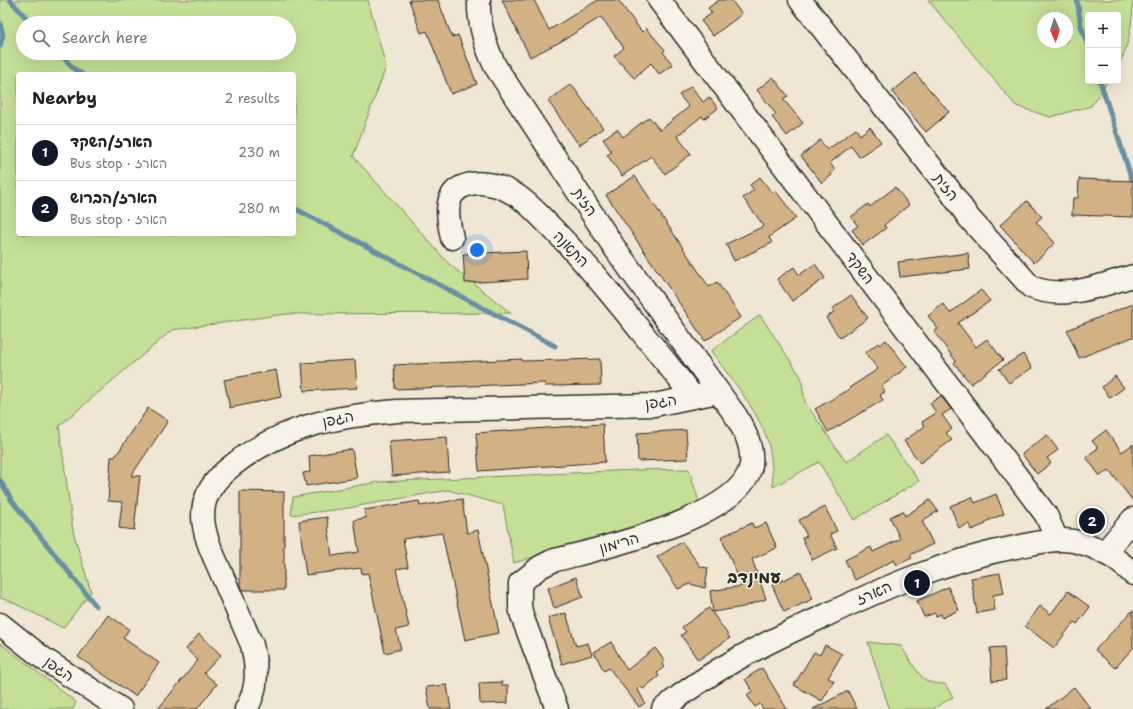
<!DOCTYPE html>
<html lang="en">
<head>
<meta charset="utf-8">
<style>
	:root { --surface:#fff; --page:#f6f6f6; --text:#222; --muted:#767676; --line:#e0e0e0; --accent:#111827 }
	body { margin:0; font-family:"Shantell Sans","Playpen Sans Hebrew",sans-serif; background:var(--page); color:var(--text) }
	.controls { position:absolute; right:12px; top:12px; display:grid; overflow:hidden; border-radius:4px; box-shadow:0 4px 16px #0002 }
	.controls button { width:36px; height:36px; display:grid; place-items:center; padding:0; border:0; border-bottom:1px solid var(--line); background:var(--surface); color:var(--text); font:20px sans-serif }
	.compass { position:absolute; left:1037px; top:12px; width:36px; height:36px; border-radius:50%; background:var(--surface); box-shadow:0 4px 16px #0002; rotate:177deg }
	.you { position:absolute; left:477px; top:250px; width:14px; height:14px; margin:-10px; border:3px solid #fff; border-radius:50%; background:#1a73e8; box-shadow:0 0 0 6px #1a73e833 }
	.badge { display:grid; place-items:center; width:26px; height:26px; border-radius:50%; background:var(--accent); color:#fff; font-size:13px; font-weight:700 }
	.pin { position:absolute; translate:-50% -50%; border:2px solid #fff; box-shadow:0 1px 4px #0006 }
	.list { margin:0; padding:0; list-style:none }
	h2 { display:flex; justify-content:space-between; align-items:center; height:52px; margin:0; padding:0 16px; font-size:17px }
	h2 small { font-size:13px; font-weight:400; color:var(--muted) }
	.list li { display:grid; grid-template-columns:26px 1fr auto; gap:12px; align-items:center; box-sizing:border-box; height:56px; padding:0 16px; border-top:1px solid var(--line) }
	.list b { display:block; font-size:15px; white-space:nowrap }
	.list p { margin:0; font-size:13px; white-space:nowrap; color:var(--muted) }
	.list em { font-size:13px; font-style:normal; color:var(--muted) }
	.icon { flex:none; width:22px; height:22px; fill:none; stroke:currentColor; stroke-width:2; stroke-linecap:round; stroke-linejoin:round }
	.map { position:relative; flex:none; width:1133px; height:709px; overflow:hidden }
	.search { position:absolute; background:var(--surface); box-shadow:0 4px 16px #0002; left:16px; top:16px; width:280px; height:44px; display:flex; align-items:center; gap:10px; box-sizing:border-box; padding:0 14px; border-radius:22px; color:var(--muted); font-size:15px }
	.panel { position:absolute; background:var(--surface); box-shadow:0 4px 16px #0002; left:16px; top:72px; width:280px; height:164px; border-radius:4px }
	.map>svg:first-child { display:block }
	.green { fill:#c4e097; stroke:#788661; fill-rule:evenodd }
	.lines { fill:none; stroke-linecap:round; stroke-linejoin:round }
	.stream { stroke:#6790a2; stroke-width:5 }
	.building { fill:#d2b285; stroke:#2b2b2b }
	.minor-casing { stroke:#2b2b2b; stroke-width:25 }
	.minor { stroke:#f7f3e8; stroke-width:22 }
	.labels { text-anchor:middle; stroke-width:3; stroke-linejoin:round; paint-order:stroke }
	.street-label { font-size:15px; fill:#2b2b2b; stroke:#f7f3e8 }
	.quarter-label { font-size:17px; font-weight:bold; fill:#2b2b2b; stroke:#f7f3e8 }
</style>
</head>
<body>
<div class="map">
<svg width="1133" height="709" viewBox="0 0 1133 709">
	<rect width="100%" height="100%" fill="#f0e6d4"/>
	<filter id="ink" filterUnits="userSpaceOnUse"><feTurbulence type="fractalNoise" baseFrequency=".025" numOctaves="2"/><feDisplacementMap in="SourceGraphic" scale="8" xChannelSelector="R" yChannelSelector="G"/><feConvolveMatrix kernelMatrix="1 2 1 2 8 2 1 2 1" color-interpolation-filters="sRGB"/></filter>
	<g filter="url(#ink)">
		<g class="green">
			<path d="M 0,0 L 368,0 L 386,67 L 353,156 L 449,264 L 511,313 L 286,314 L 172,330 L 59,426 L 73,531 L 91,592 L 63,628 L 10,601 L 0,598 ZM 23,23 L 289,23 L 289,53 L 23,53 ZM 18,74 L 294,74 L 294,234 L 18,234 Z"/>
			<path d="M 928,0 L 1133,0 C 1133,19 1128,51 1118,66 L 1118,15 L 1088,15 L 1088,81 L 1108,81 L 1091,106 L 1050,117 L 1016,106 ZM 1043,18 L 1067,18 L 1067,42 L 1043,42 Z"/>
			<path d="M 760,315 L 801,377 L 805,402 L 846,462 L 886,435 L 919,481 L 854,520 L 819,462 L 773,487 C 772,470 772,452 766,436 C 754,405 730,378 711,351 Z"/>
			<polygon points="689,469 699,502 658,519 514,563 503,505 448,490 342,509 291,515 293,497 378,482 635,470"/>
			<path d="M 868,642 L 901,646 C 908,656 919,678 929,682 C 933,683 940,684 945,684 L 953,697 L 933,709 L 887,709 L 889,708 Z"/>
			<polygon points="0,643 76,702 73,709 0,709"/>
		</g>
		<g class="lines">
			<g class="stream">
				<polyline points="10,0 31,23"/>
				<polyline points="1077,0 1081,26 1088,46"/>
				<polyline points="0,23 3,35 0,46"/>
				<polyline points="59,53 72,67 82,74"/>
				<polyline points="1100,81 1132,180"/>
				<polyline points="294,208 555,346"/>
				<polyline points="0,480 12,501 96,606"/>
			</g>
		</g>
		<g class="building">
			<polygon points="409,0 438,0 452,37 458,35 477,84 451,94 427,31 421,33"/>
			<polygon points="502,0 534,0 549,30 598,0 618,0 642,32 646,28 665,50 663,52 673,65 659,74 651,63 634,78 614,56 624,48 601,17 560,42 530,57"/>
			<polygon points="719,0 731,0 742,14 713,36 701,21 712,13 708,8"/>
			<polygon points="915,73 949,112 926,132 892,92"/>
			<polygon points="773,77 788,96 783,99 803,123 787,136 772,117 776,114 757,90"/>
			<polygon points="571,84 603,128 579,145 548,101"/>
			<polygon points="691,86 703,102 709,97 718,108 704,119 702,116 677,136 691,154 665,174 651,156 622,176 607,155 612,152 603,139 617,129 623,137 649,117 660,130 689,107 679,95"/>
			<polygon points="870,127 881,142 859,157 851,146 830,163 835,170 831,173 832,175 822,183 801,156 820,140 827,150 856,129 860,135"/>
			<polygon points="635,176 709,287 717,282 741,317 705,341 606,195"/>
			<polygon points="760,177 772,193 775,190 796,218 769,237 772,243 734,261 726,244 764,226 743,198 754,190 750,185"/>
			<polygon points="1079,179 1133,181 1133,217 1072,215 1073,198 1078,198"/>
			<polygon points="895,187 909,205 884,225 886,228 863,245 852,230 858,226 851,217 868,204 870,207"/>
			<polygon points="1027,201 1042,217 1036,222 1055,243 1034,263 1000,225"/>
			<polygon points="526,251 527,279 465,283 463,254"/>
			<polygon points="968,253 970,269 900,277 898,262"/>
			<polygon points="815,264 825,278 792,301 777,279 794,267 799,275"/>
			<polygon points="981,290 990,301 958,323 976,347 987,339 1003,360 971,384 954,363 956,361 934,332 938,329 928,316 943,304 950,313"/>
			<polygon points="851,295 868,318 840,338 826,318 834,312 832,309"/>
			<polygon points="1133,304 1133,337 1079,358 1067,330"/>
			<polygon points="886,340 907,367 882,386 885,392 880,395 883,400 828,432 815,409 850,389 849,388 878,369 865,353 878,343 880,345"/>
			<polygon points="1023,354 1032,368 1009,383 999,369"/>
			<polygon points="522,359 522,361 600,359 601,385 545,386 545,383 395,389 394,365"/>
			<polygon points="355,360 357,388 304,391 302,363"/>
			<polygon points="276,370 281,397 230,408 224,380"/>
			<polygon points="1115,376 1124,388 1110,398 1102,387"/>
			<polygon points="941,396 951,409 942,415 952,429 946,433 952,440 920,463 904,441 925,426 922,422 936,413 930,403"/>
			<polygon points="148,408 168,421 131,476 140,476 134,530 119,528 122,502 108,501 111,457 115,457"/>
			<polygon points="603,424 605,462 479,471 476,433"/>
			<polygon points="686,430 688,459 638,461 637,433"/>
			<polygon points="1106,430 1122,452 1133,444 1133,501 1109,470 1100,476 1086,457 1098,448 1092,441"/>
			<polygon points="1047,435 1058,450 1047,458 1051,463 1037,474 1022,454"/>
			<polygon points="447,437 449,472 392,476 389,441"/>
			<polygon points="352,449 357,478 306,486 303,473 310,472 309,456"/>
			<polygon points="240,491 284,492 284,590 242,590 240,585"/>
			<polygon points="996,494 1004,514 985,522 986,524 971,530 969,524 959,528 950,506 972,497 975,503"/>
			<polygon points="462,499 467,533 478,530 499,633 465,640 442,533 403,539 408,567 396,569 409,627 396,630 401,649 385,653 368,573 362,574 361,568 306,575 299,521 327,517 332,556 359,552 354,520 366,518 364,510 419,501 420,506"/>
			<polygon points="930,500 938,511 922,521 933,544 910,555 912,558 897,565 894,560 855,580 845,560 871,547 873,552 900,539 890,517 903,511 905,516"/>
			<polygon points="825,507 837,531 830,534 837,548 812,560 802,538 807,536 799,520"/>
			<polygon points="752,523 754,528 766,523 777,548 752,559 766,599 743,607 713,612 710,591 742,586 721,537"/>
			<polygon points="682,542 701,567 708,568 705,588 690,584 678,589 657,557"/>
			<polygon points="801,572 813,599 784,612 772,585"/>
			<polygon points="1000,573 1004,593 993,595 995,610 977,613 971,578"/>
			<polygon points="576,577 583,597 554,608 548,588"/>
			<polygon points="948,587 959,610 942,618 941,614 936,616 935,613 924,617 917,601"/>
			<polygon points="1068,591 1090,607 1077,624 1074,622 1054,648 1025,626 1040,606 1051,614"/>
			<polygon points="709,608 730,638 698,660 681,635 686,632 682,627"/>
			<polygon points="1133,610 1133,648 1115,668 1095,650"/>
			<polygon points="566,613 576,646 588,643 592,655 562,664 548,618"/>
			<polygon points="108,615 129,629 123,638 159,663 135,696 78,657"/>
			<polygon points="199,634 221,655 204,673 217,684 197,709 158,709 198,660 186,649"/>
			<polygon points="611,642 627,670 655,648 665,661 662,664 664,667 657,673 659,676 643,689 640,686 637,688 645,703 639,707 609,668 604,671 594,652"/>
			<polygon points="825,645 842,654 828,678 834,681 822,701 794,685 814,652 820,655"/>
			<polygon points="1004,647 1006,680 992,681 990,648"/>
			<polygon points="762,668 787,709 763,709 760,704 755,707 747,695 752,691 745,679"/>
			<polygon points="502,682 502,685 508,685 508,703 480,704 479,683"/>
			<polygon points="447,685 451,709 430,709 426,687"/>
			<polygon points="1074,687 1091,709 1046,709"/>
			<polygon points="848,691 857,709 813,709"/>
		</g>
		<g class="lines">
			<g class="minor-casing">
				<g id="minor">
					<path d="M 479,0 C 478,24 485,45 495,66 L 616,250 L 736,416 C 745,432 753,446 751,465 C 743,518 597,549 552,561 L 540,567 L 520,583 L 520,606 L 522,616 L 557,709"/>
					<polyline points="659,0 1046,515 1057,540"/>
					<path d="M 800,0 L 948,188 L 969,218 L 1031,287 C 1065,301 1100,285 1133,276"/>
					<path d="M 452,238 C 448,220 442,194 464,186 C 481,179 501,186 516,195 C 530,204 542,218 554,230 C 586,263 615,299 644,335 C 661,356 677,376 693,397"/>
					<polyline points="1104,553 1133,519"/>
					<polyline points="0,624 44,659 121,709"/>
					<path d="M 246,709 C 259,688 257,668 252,645 C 242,622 232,599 222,575 C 214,556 203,536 203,515 C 203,494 217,477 233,465 C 282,426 337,416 397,411 L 654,405 L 718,392"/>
					<path d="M 663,709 C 710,670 765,643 820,618 C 883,588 947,560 1016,547 C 1031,544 1048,539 1064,540 C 1088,541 1117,557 1133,574"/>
				</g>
			</g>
			<use href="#minor" class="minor"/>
		</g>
	</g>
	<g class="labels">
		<g class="street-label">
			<text transform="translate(946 187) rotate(53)" y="5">הזית</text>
			<text transform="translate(585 202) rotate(56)" y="5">הזית</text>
			<text transform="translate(571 249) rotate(46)" y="5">התאנה</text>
			<text transform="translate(860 268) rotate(53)" y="5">השקד</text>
			<text transform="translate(661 402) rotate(-8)" y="5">הגפן</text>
			<text transform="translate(338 419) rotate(-12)" y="5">הגפן</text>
			<text transform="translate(619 543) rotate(-16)" y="5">הרימון</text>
			<text transform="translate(874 593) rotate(-24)" y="5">הארז</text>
			<text transform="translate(59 669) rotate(35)" y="5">הגפן</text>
		</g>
		<g class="quarter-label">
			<text x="754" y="583">עמינדב</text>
		</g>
	</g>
</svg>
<div class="controls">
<button>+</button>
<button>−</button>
</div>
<svg class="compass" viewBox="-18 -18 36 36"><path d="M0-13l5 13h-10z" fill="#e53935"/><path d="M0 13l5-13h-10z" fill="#767676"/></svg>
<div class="you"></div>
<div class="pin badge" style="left:917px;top:583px">1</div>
<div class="pin badge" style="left:1092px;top:521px">2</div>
<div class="search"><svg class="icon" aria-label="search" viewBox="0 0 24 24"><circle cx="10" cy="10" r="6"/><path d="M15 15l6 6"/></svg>Search here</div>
<section class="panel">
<h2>Nearby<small>2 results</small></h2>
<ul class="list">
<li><span class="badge">1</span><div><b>הארז/השקד</b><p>Bus stop · הארז</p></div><em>230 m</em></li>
<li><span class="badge">2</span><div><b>הארז/הברוש</b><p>Bus stop · הארז</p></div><em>280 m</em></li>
</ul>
</section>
</div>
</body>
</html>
